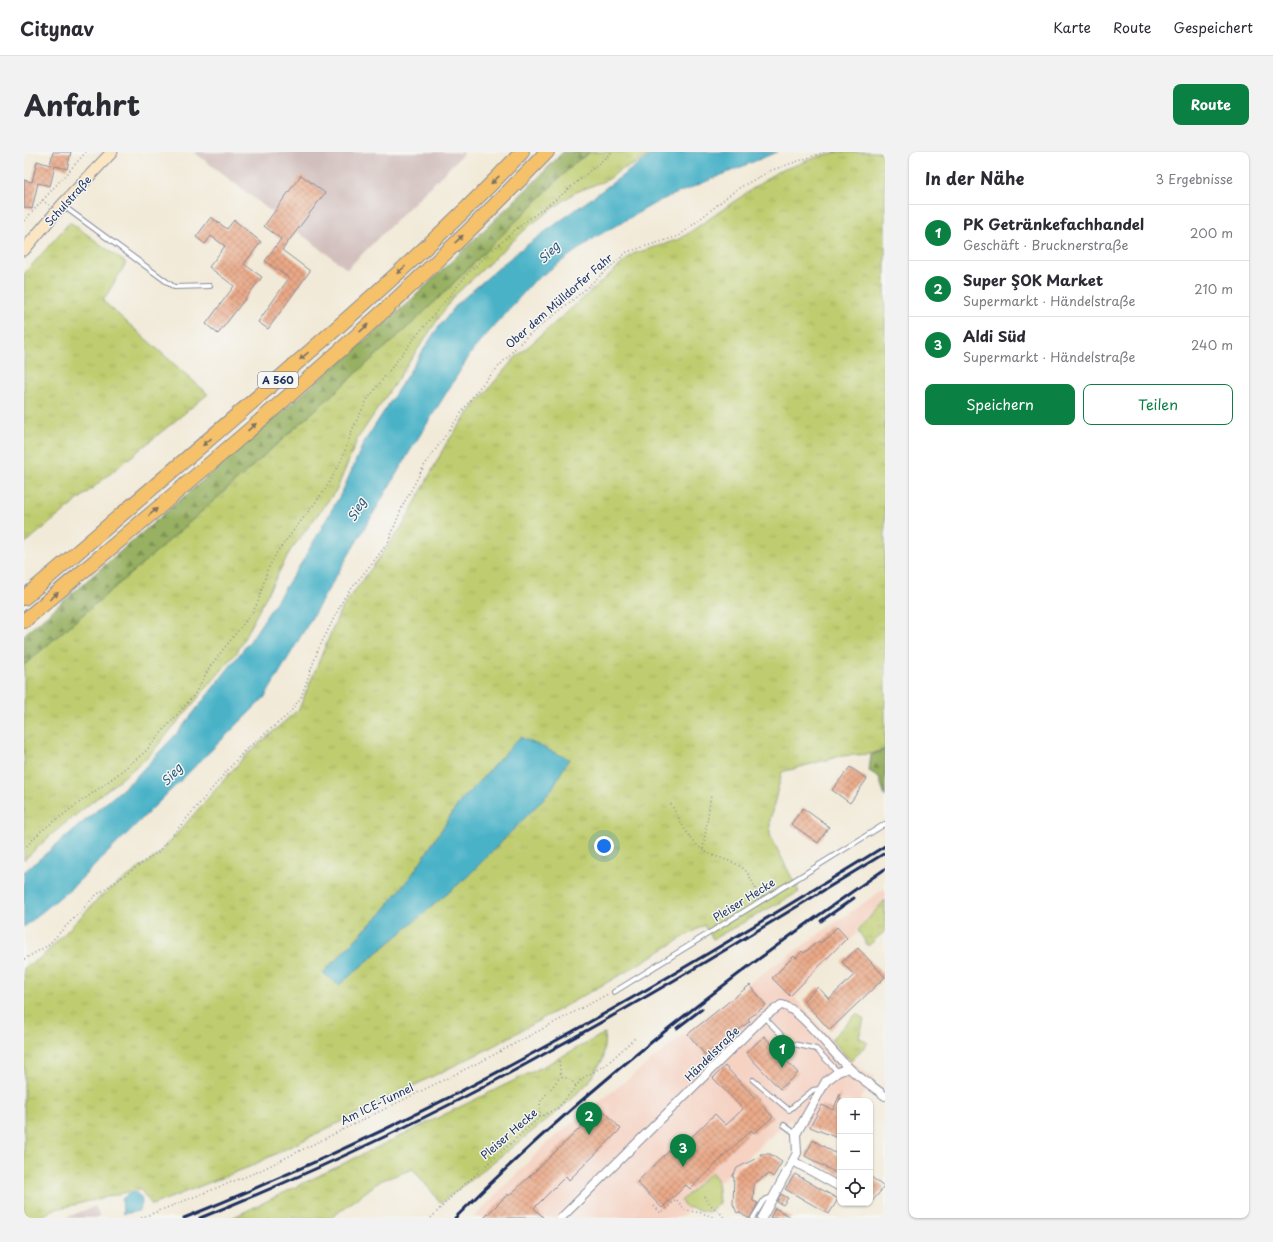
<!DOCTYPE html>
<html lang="de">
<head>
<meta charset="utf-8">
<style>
	:root { --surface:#fff; --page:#f2f2f3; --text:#2b2b33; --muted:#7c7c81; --line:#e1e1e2; --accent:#0b8043 }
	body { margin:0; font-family:"Playpen Sans",sans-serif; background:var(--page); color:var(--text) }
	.controls { position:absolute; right:12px; bottom:12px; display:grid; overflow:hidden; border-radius:8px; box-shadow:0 1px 3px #0004 }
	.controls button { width:36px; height:36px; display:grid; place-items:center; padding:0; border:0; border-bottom:1px solid var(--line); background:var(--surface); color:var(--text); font:20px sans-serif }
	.you { position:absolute; left:580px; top:694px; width:14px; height:14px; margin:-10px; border:3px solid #fff; border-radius:50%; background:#1a73e8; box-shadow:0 0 0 6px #1a73e833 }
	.badge { display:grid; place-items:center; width:26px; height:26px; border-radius:50%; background:var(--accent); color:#fff; font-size:13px; font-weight:700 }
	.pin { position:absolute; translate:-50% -33px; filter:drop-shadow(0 1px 2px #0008) }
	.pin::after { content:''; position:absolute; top:21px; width:14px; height:12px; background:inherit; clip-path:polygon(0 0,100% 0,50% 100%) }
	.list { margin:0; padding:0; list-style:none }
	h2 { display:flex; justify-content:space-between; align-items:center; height:52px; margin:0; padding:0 16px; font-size:17px }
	h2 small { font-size:13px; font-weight:400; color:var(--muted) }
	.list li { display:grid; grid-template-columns:26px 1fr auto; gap:12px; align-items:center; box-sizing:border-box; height:56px; padding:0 16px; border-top:1px solid var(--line) }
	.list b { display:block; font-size:15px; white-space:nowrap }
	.list p { margin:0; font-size:13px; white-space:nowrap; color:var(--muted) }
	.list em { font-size:13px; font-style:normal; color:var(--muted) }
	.actions { display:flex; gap:8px; padding:12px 16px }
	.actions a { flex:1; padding:9px 0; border:1px solid var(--accent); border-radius:8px; text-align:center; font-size:14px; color:var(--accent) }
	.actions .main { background:var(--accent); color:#fff }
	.icon { flex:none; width:22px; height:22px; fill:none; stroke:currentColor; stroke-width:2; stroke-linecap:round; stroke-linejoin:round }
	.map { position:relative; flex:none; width:861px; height:1066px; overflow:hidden; border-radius:8px }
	header { display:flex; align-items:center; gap:24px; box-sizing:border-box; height:56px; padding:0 20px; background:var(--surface); border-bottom:1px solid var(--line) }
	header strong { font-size:19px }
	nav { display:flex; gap:22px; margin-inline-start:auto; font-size:14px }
	.intro { display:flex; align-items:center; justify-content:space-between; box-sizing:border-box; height:96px; padding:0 24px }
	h1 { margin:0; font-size:28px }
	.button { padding:10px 18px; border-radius:8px; background:var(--accent); color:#fff; font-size:14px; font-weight:700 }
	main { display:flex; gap:24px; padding:0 24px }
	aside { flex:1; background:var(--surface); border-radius:8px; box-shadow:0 1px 3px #0004 }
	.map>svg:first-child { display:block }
	.built { fill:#f5d2c2 }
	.industrial { fill:#d1bfbd }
	.grass { fill:url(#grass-tufts); stroke:#6d7e66; fill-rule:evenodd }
	.forest { fill:url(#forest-firs); stroke:#597060 }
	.green { fill:#bfcd6f; stroke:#6d7e66 }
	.water { fill:#49b2c7; stroke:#327092 }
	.building { fill:url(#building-cross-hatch) }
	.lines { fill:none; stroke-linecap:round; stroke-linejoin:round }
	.lane-casing { stroke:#868c9b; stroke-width:6 }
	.street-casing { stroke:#868c9b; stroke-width:10 }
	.secondary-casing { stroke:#868c9b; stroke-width:13 }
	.highway-casing { stroke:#868c9b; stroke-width:16 }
	.path { stroke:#868c9b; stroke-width:1.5; stroke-dasharray:1 3; stroke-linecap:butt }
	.lane { stroke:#fff; stroke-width:4 }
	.street { stroke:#fff; stroke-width:8 }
	.secondary { stroke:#fbe6c4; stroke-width:11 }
	.highway { stroke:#f5c16b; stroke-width:14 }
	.rail { stroke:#1b2f5e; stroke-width:3 }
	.oneway { fill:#7d7164 }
	.labels { text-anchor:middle; stroke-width:3; stroke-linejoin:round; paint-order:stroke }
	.shield { fill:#f6f6f2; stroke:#5d6b8a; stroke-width:1 }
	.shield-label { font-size:10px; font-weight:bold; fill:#1b2f5e }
	.street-label { font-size:11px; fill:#1b2f5e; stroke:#f6f6f2 }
	.water-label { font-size:12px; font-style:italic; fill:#29567e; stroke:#f6f6f2 }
</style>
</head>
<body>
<header>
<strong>Citynav</strong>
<nav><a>Karte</a><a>Route</a><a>Gespeichert</a></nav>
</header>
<div class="intro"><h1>Anfahrt</h1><a class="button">Route</a></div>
<main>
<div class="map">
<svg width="861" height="1066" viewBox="0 0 861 1066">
	<defs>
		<pattern id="grass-tufts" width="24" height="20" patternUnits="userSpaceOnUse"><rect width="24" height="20" fill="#bfcd6f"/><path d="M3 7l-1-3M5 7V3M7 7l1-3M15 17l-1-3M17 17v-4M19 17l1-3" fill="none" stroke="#a4b063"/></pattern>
		<pattern id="forest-firs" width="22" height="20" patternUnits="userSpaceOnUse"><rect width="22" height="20" fill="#97b062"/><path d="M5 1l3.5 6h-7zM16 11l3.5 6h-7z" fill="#7a9054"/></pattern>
		<pattern id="building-cross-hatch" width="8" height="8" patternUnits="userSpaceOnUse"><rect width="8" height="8" fill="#eaa886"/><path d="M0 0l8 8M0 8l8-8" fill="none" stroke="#bd8971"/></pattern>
	</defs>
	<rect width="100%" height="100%" fill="#f6f6f2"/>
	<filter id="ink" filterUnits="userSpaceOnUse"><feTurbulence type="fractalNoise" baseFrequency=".025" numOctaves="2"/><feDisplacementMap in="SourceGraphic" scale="8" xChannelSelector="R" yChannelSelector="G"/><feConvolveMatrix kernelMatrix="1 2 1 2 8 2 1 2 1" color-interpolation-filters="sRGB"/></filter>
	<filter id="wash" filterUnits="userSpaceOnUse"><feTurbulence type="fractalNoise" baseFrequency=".012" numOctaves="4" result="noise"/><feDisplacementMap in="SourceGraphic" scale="16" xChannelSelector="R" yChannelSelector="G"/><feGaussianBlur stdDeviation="0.9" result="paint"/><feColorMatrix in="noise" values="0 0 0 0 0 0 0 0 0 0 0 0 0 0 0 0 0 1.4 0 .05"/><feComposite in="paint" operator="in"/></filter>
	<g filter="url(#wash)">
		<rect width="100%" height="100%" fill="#f2ead8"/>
		<polygon class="built" points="861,736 861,748 832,778 834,780 771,846 827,909 850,926 836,949 816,949 816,988 765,968 656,1066 449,1066 523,991 732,826"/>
		<g class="industrial">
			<polygon points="170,0 441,0 323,117 273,79 301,41 277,23 249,61"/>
			<polygon points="71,1054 76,1066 41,1066"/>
		</g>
		<g class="grass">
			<polygon points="566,0 629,0 611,12 596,18 585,27 550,41 505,74 429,145 334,286 313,337 266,399 213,500 123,606 28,682 0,708 0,513 148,386 395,165 552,10"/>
			<path d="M 814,0 L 861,0 L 861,597 L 847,602 L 816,604 L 758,620 L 746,668 L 746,683 L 775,740 L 689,787 L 680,773 L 598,822 L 464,897 L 225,1015 L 128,1053 L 116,1037 L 28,1058 L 16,1066 L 0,1066 L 0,815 L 17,806 L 77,744 L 135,702 L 221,604 L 275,557 L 316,459 L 380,372 L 422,292 L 450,254 L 489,208 L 609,102 L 656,87 L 753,20 L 796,4 ZM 496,585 L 444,724 L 315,833 L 299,821 L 359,759 L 390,720 L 435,651 Z"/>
			<polygon points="46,70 102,111 79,149 184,242 0,392 0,122"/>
			<polygon points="861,748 861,779 844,794 834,778"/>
			<polygon points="833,861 840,868 835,885 844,891 827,909 807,887"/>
			<polygon points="581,881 579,907 565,930 534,959 417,1051 389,1017 356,1029 307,1066 208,1066 520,914"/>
		</g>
		<g class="forest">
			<polygon points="539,0 566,0 552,10 395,165 148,386 0,513 0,483 387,148 509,31"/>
			<polygon points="861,598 861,645 855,625 845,619 847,603"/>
		</g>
		<polygon class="green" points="687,1020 693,1027 695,1051 685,1060 662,1055 657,1049"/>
		<g class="water">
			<polygon points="631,0 753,0 635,49 570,86 510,129 449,198 383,304 241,545 53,731 0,775 0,720 109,628 155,579 226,489 278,410 319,338 339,292 411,180 434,151 492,101"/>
			<polygon points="496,585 545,607 526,640 444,724 315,833 299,821 359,759 390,720 435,651"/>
			<path d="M 111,1040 C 120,1046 119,1051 115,1059 L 99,1062 L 98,1047 L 106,1041 Z"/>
		</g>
		<g id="blocks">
			<g class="building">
				<polygon points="29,0 47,0 43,17 31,14 26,34 14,31 8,57 0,55 0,28 8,30 13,9 26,13"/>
				<polygon points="277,23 301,41 258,98 286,119 244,177 234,170 265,126 241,109 257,87 240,74"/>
				<polygon points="187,65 203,77 210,68 237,90 220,112 238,125 194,182 182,172 210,134 185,115 201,94 187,84 181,92 172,85"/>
				<polygon points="826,615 843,627 826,651 808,638"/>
				<polygon points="779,656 805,675 794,691 767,672"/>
				<polygon points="813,775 823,786 766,844 748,826 770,804 772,806 778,799 780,801 795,789 797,791"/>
				<polygon points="834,796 861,825 806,878 779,849 794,835 805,847 830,823 818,810"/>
				<polygon points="726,833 742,853 724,867 726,869 682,904 664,882"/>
				<polygon points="740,884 774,921 756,937 722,901"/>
				<polygon points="701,914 749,965 730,981 727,978 666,1037 662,1033 638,1056 613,1030 649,995 653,999 691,962 702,973 719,957 689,926"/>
				<polygon points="816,942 816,987 786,975 798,953 809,958"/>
				<polygon points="577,956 597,977 545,1028 542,1024 510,1056 520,1066 460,1066 484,1042 485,1044"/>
				<polygon points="789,988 816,1004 816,1023 781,1004"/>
				<polygon points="736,1002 746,1002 758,1010 749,1025 745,1022 730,1031 729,1049 734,1051 726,1066 724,1066 715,1060 713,1061 709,1052 710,1025 708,1025 713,1016 737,1004"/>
				<polygon points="771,1022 814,1047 805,1062 761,1037"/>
				<polygon points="846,1024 860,1035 846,1052"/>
				<polygon points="757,1042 764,1046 759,1053 753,1050"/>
				<polygon points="751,1056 768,1066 746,1066"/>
			</g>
		</g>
	</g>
	<g filter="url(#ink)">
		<use href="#blocks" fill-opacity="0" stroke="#868c9b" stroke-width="1"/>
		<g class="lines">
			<g class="lane-casing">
				<g id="lane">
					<polyline points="38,53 150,135 186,134"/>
					<polyline points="590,840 861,672"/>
					<polyline points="740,865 765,891 792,897 814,920"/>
					<polyline points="729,928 765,958 789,938 796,937"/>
					<polyline points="760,973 772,982"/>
					<polyline points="729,1066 740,1048 748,1045"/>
				</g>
			</g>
			<g class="street-casing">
				<g id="street">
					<polyline points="769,1009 814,1034"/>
					<path d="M 537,1066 L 740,865 L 757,853 C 774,854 809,902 824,915 C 835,926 849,934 861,944"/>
					<polyline points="738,1066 773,1001 772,982 802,929 814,920 824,916"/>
				</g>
			</g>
			<g class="secondary-casing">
				<polyline id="secondary" points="0,98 38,53 88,0"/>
			</g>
			<g class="highway-casing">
				<g id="highway">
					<path d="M 0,446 C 92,367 184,289 275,209 C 352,142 428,74 498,0"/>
					<path d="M 0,469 C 179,318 361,169 523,0"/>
				</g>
			</g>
			<g class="path">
				<polyline points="18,48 25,53"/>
				<polyline points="0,69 62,0"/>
				<path d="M 647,652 C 655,666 662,683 674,694 C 687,707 708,706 721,718 C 727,725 730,735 735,743"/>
				<polyline points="0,697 17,679 89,626 121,600 170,543 187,513 228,461 234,450 243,419 253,400 301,338 318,307 329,276 343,248 388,189 446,119 492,77 540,41 588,0"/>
				<polyline points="679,697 687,643"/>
				<polyline points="0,807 23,794 71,744 134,700 221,598 265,562 277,545 294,498 320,446 364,391 378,355 400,314 454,237 501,186 550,147 603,100 655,84 713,37 748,18 801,0"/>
				<polyline points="535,909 537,924 547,928 552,934"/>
				<polyline points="516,965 516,950 537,924"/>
				<path d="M 680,1044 C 684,1054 695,1057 700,1066"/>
				<polyline points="630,1054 637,1061 652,1047 661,1058 678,1061 692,1066"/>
				<polyline points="117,1066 233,1020 460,908 584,842"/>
				<polyline points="407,1066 429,1043 516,965 534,956 559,926 583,912 612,885"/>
			</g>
			<use href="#lane" class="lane"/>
			<use href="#street" class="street"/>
			<use href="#secondary" class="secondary"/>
			<use href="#highway" class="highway"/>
			<g class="rail">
				<polyline points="797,769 830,746"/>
				<polyline points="653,876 678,857"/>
				<path d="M 160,1066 C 284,1016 406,958 524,893 C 638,831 750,762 861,694"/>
				<path d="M 176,1066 C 300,1016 422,958 538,892 C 648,832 754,766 861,701"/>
				<path d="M 431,1066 C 562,935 708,822 861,717"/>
			</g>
		</g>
		<defs><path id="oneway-solid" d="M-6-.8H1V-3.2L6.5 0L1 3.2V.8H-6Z"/></defs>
		<g class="oneway">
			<use href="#oneway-solid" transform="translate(471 28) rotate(136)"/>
			<use href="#oneway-solid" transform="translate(435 87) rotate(-43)"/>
			<use href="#oneway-solid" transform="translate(377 118) rotate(138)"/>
			<use href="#oneway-solid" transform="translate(340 176) rotate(-43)"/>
			<use href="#oneway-solid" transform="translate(280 204) rotate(139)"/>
			<use href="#oneway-solid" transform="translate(228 275) rotate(-41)"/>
			<use href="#oneway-solid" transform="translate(183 290) rotate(140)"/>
			<use href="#oneway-solid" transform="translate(129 360) rotate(-40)"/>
			<use href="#oneway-solid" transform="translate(30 444) rotate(-40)"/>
		</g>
	</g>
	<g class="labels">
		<rect class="shield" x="234" y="220" width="40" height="16" rx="3"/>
		<g class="shield-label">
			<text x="254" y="232">A 560</text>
		</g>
		<g class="street-label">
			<text transform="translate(44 49) rotate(-48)" y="4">Schulstraße</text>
			<text transform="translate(535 149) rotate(-41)" y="4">Ober dem Mülldorfer Fahr</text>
			<text transform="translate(720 748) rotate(-32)" y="4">Pleiser Hecke</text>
			<text transform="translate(688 902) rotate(-45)" y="4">Händelstraße</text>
			<text transform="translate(353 952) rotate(-26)" y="4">Am ICE-Tunnel</text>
			<text transform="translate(485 982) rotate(-41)" y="4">Pleiser Hecke</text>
		</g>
		<g class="water-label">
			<text transform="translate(525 101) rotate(-46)" y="4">Sieg</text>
			<text transform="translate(333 358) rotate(-62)" y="4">Sieg</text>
			<text transform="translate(148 623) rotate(-48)" y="4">Sieg</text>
		</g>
	</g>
</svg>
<div class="controls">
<button>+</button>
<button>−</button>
<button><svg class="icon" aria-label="locate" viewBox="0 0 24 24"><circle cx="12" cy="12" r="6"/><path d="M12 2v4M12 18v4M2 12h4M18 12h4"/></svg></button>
</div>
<div class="you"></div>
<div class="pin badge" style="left:758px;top:916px">1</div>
<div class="pin badge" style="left:565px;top:983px">2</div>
<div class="pin badge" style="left:659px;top:1015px">3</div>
</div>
<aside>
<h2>In der Nähe<small>3 Ergebnisse</small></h2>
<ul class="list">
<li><span class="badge">1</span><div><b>PK Getränkefachhandel</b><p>Geschäft · Brucknerstraße</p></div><em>200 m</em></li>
<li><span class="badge">2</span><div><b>Super ŞOK Market</b><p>Supermarkt · Händelstraße</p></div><em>210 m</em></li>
<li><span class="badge">3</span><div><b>Aldi Süd</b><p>Supermarkt · Händelstraße</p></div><em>240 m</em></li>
</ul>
<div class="actions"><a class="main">Speichern</a><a>Teilen</a></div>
</aside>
</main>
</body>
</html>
